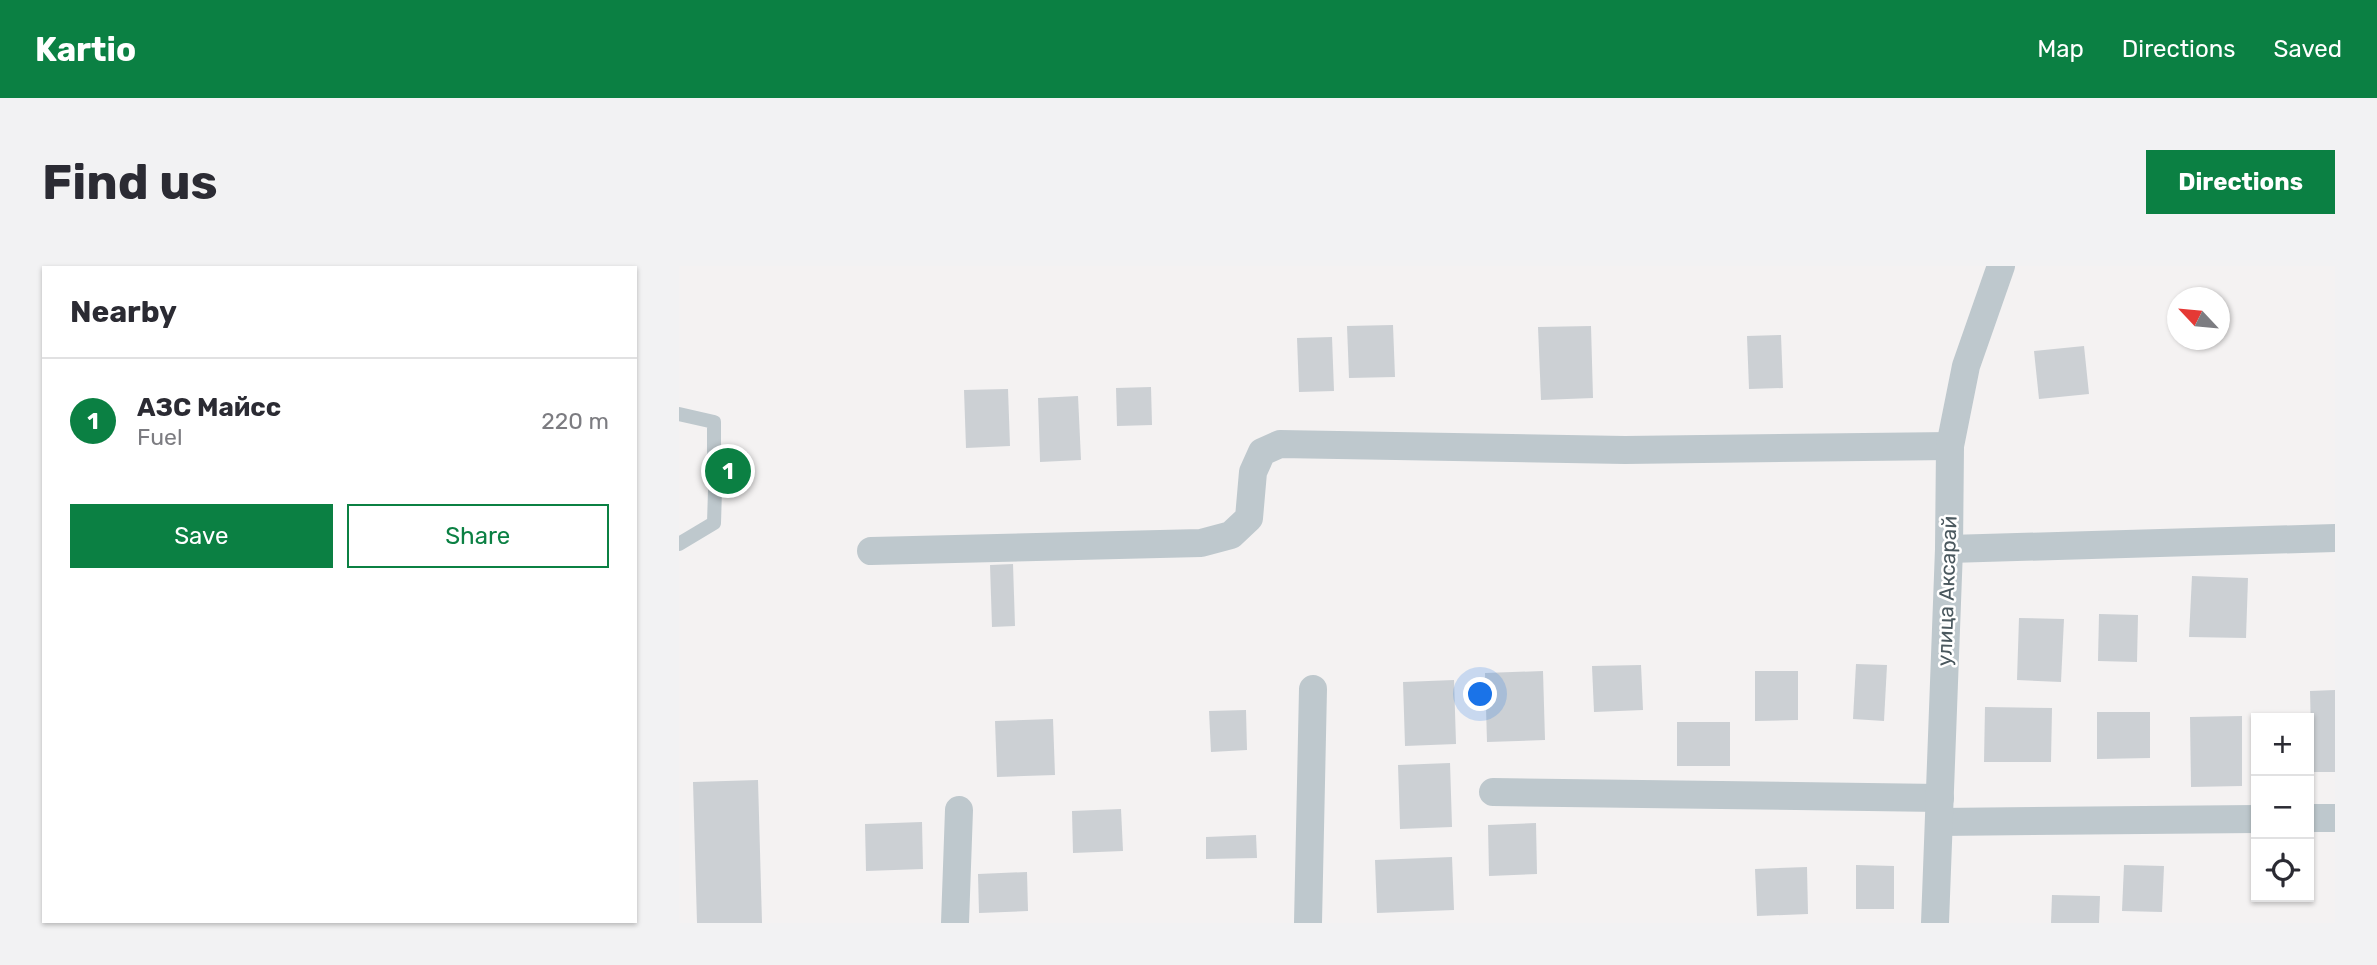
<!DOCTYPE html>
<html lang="en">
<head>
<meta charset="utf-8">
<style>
	:root { --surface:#fff; --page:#f2f2f3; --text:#2b2b33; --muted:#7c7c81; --line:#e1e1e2; --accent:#0b8043 }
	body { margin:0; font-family:Rubik,sans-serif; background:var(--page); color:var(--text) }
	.controls { position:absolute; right:21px; bottom:21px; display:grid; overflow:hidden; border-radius:0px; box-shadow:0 2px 5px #0004 }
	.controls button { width:63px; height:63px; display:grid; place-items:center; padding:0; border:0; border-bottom:2px solid var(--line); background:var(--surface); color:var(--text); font:35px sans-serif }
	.compass { position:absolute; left:1488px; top:21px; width:63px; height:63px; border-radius:50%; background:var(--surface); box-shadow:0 2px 5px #0004; rotate:296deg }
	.you { position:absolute; left:802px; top:429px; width:24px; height:24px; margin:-18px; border:5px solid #fff; border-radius:50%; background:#1a73e8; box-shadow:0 0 0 10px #1a73e833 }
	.badge { display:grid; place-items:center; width:46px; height:46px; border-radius:50%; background:var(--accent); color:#fff; font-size:23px; font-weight:700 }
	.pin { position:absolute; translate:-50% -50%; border:4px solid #fff; box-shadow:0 2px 7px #0006 }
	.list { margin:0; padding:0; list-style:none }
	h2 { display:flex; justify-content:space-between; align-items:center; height:91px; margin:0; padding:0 28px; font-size:30px }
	h2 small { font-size:23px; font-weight:400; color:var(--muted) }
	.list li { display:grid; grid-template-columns:46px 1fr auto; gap:21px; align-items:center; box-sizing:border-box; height:126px; padding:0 28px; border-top:2px solid var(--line) }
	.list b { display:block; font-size:26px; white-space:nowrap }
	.list p { margin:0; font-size:23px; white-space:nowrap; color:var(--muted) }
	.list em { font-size:23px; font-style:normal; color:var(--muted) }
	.actions { display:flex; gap:14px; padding:21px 28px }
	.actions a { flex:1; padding:16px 0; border:2px solid var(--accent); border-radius:0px; text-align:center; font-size:24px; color:var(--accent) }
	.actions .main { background:var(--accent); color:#fff }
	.icon { flex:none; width:38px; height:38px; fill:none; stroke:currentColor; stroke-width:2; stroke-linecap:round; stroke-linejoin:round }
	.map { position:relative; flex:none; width:1656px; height:657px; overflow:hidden; border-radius:0px }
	header { display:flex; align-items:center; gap:42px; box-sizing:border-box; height:98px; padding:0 35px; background:var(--accent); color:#fff }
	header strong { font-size:33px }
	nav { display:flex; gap:38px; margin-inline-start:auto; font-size:24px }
	.intro { display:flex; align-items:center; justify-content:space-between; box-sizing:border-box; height:168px; padding:0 42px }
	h1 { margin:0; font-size:49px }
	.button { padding:18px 32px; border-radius:0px; background:var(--accent); color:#fff; font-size:24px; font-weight:700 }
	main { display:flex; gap:42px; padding:0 42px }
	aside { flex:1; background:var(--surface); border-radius:0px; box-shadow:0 2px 5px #0004 }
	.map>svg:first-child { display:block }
	.building { fill:#ccd0d4 }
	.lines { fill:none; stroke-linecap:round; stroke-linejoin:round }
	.service { stroke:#bec8cd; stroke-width:14 }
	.minor { stroke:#bec8cd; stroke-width:28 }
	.labels { text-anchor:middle; stroke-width:5; stroke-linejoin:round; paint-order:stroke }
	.street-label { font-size:21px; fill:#4a585e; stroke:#fff }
</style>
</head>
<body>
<header>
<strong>Kartio</strong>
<nav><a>Map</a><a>Directions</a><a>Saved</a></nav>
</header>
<div class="intro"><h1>Find us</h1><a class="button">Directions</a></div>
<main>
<aside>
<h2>Nearby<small></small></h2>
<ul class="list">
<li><span class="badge">1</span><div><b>АЗС Майсс</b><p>Fuel</p></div><em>220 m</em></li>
</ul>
<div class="actions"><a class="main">Save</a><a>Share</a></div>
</aside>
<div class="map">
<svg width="1656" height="657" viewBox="0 0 1656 657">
	<rect width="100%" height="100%" fill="#f4f2f2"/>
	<g class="building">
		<polygon points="714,59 716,111 670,112 668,60"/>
		<polygon points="912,60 914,132 862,134 859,61"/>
		<polygon points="1102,69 1104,122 1070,123 1068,70"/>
		<polygon points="653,71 655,125 620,126 618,72"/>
		<polygon points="1405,80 1410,128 1360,133 1355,85"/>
		<polygon points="472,121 473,159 438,160 437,122"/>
		<polygon points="329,123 331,180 287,182 285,124"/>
		<polygon points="399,130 402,194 361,196 359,132"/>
		<rect x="30" y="186" width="39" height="38"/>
		<polygon points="334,298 336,360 313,361 311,299"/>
		<polygon points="1513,310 1569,312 1567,372 1510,371"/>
		<polygon points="1420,348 1459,349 1458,396 1419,395"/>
		<polygon points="1340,352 1385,353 1382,416 1338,414"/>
		<polygon points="1177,398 1208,399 1205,455 1174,453"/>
		<polygon points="962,399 964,444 915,446 913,400"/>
		<polygon points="864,405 866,474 808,476 806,407"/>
		<polygon points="1076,405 1119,405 1119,454 1076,455"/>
		<polygon points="775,414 777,478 726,480 724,416"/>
		<polygon points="1656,424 1656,506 1633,506 1631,425"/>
		<polygon points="1306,441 1373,442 1372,496 1305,496"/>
		<polygon points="567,444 568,484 532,486 530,445"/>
		<polygon points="1418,446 1471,446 1471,492 1418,493"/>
		<polygon points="1563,450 1563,520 1512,521 1511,451"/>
		<polygon points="374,453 376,509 318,511 316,455"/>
		<rect x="998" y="456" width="53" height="44"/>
		<polygon points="771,497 773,561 721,563 719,499"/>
		<polygon points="79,514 83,657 18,657 14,516"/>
		<polygon points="442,543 444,585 394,587 393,545"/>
		<polygon points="243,556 244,603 187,605 186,558"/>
		<polygon points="857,557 858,608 810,610 809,559"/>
		<polygon points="577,569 578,592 527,593 527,571"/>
		<polygon points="773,591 775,644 698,647 696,594"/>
		<polygon points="1177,599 1215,600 1215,643 1177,643"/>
		<polygon points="1445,599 1485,600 1483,646 1443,645"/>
		<polygon points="1128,601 1129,648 1078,650 1076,603"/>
		<polygon points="348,606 349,645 300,647 299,608"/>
		<polygon points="1373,629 1421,630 1420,657 1372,657"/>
	</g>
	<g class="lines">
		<g class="service">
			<polyline points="0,148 35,156 35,186"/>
			<polyline points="0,278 35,257 36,224"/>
		</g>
		<g class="minor">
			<polyline points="1270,283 1656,272"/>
			<polyline points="192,285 522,277 552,269 570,252 574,206 583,186 601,178 946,184 1271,180"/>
			<polyline points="814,526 1261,532"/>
			<polyline points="1630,552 1656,552"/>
			<polyline points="1260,556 1577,553"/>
			<polyline points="276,657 280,544"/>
			<polyline points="629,657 634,423"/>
			<polyline points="1256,657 1270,283 1271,180 1287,100 1322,0"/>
		</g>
	</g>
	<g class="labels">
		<g class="street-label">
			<text transform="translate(1268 325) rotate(-88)" y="7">улица Аксарай</text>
		</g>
	</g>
</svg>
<div class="controls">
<button>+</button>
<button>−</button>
<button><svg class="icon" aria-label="locate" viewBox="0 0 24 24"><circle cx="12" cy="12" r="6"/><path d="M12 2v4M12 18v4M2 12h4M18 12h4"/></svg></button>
</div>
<svg class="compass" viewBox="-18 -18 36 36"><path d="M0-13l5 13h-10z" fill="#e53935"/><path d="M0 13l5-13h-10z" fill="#7c7c81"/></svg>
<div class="you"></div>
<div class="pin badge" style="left:49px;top:205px">1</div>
</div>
</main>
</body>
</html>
